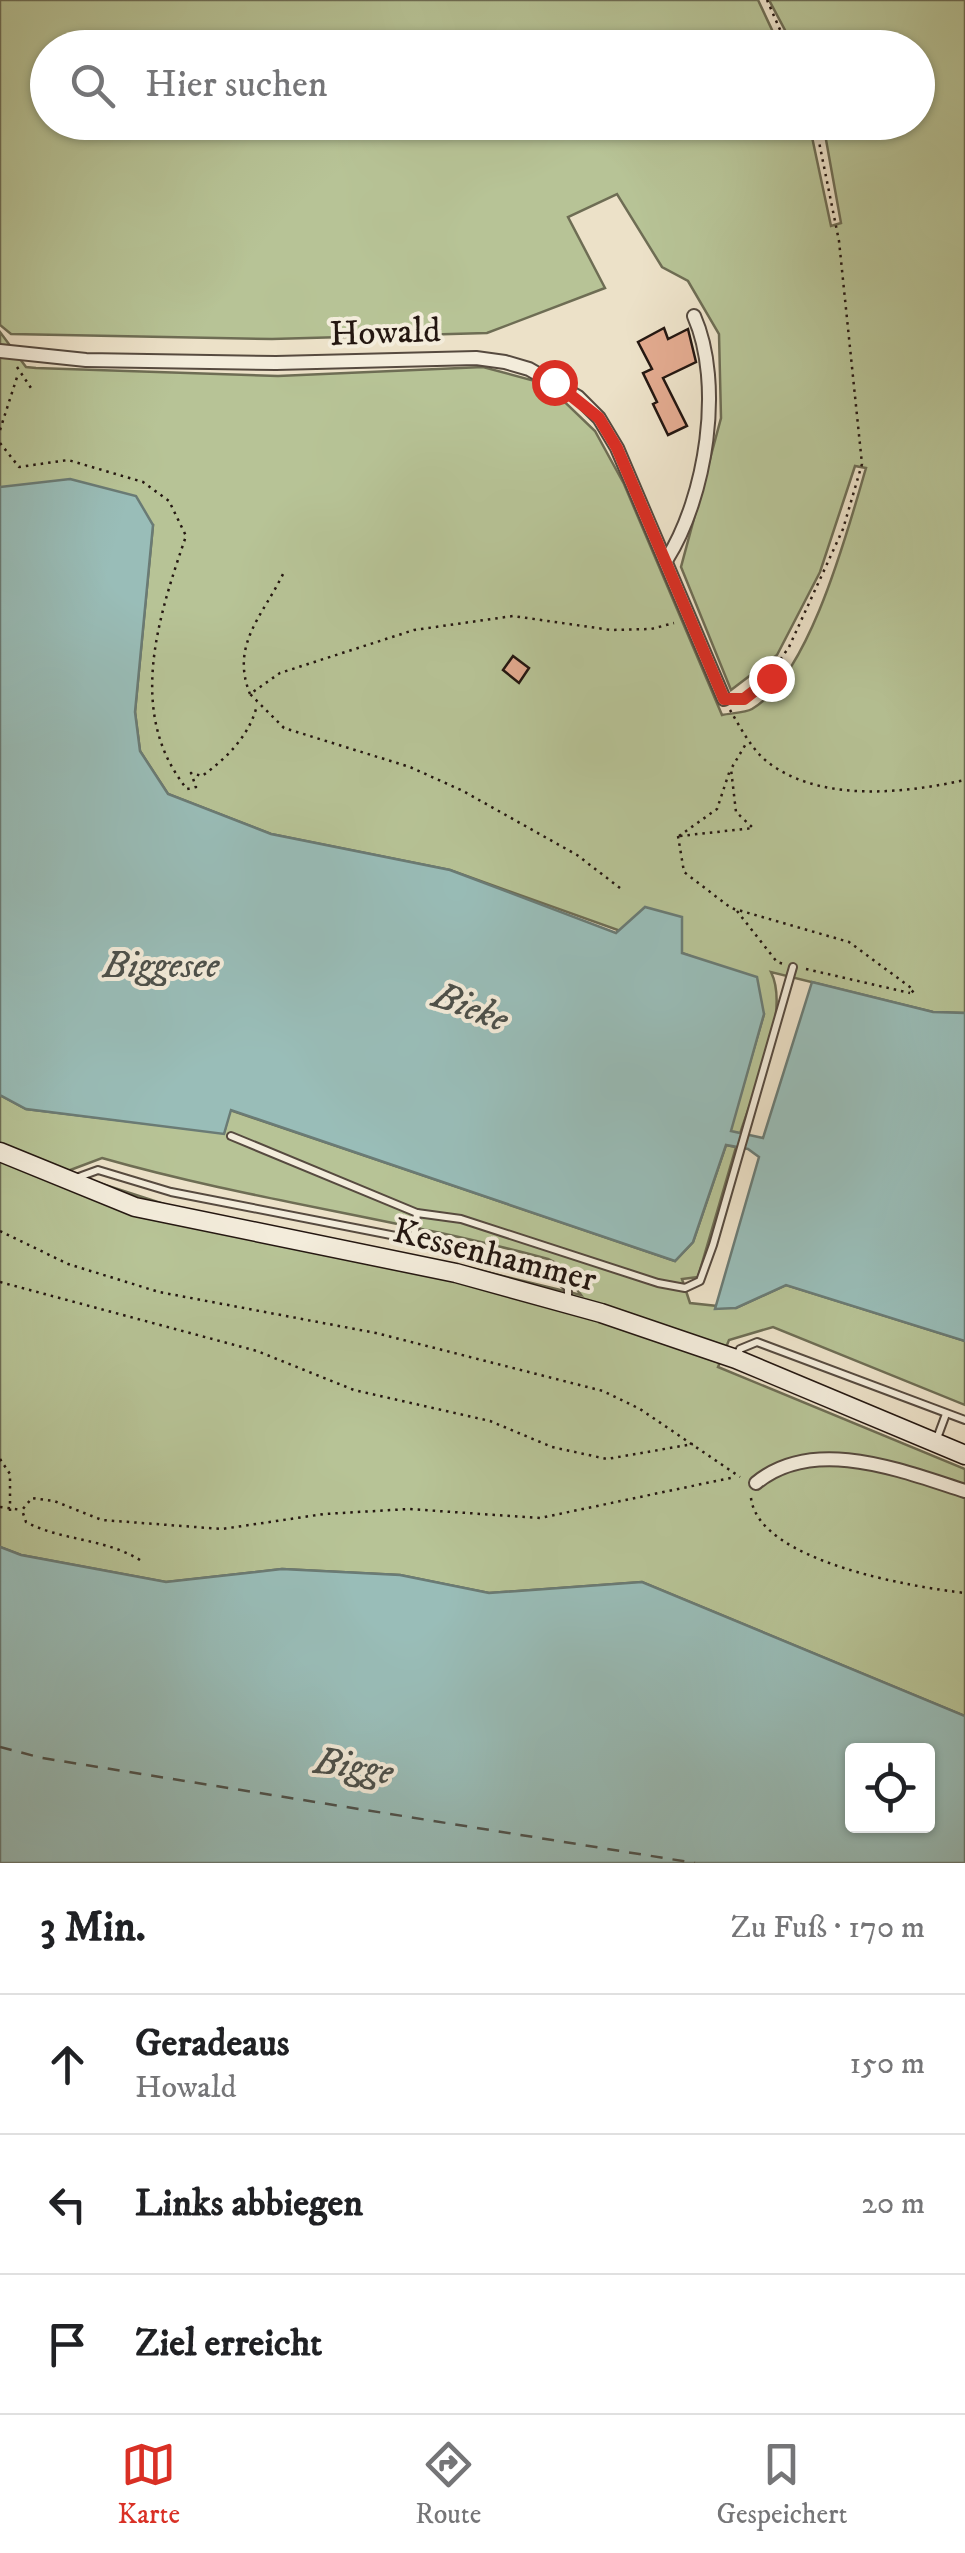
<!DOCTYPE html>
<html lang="de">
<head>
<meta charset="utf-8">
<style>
	:root { --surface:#fff; --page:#f6f6f6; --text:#202124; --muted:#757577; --line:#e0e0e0; --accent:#d93025 }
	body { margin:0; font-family:"IM FELL DW Pica",serif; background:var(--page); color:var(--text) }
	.controls { position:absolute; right:30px; bottom:30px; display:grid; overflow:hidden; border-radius:10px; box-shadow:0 2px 8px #0004 }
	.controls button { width:90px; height:90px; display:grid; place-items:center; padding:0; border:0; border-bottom:2px solid var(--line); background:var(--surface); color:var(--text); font:50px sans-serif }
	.stop { position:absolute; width:30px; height:30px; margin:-22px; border:8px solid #d93025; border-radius:50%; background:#fff }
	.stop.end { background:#d93025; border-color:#fff; box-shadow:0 2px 10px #0008 }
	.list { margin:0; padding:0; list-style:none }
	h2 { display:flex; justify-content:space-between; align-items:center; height:130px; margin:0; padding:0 40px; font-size:42px }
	h2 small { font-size:32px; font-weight:400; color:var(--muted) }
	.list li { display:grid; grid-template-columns:65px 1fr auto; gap:30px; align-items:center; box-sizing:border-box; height:140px; padding:0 40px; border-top:2px solid var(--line) }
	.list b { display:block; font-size:38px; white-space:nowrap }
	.list p { margin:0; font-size:32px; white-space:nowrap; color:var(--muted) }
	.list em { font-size:32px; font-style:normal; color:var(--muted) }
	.icon { flex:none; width:55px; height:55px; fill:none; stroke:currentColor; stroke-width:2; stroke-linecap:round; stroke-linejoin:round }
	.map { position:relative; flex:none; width:965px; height:1863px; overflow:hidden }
	.search { position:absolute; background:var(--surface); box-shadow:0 2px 8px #0004; left:30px; right:30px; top:30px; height:110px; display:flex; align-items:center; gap:25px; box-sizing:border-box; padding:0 35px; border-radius:55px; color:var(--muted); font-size:38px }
	.sheet { height:550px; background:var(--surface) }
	nav { display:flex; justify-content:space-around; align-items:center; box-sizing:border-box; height:140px; border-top:2px solid var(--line); background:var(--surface); font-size:28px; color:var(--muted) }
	nav a { display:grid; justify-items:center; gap:5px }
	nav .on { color:var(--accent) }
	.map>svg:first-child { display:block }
	.green { fill:#b7c396; stroke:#6e6d54; stroke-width:2.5; fill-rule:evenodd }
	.water { fill:#99bdb8; stroke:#6a7b75; stroke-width:2.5; fill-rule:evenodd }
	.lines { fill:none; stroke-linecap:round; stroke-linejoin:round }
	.ferry { stroke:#4d514b; stroke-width:2.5; stroke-dasharray:12 10; stroke-linecap:butt }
	.building { fill:#e2aa8f; stroke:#241711; stroke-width:2.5 }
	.lane-casing { stroke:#564a3f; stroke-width:10 }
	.street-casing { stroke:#564a3f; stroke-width:16 }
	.secondary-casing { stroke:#241711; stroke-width:21 }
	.path { stroke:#241711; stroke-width:2.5; stroke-dasharray:2.5 5; stroke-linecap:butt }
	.lane { stroke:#f3ecdb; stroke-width:6 }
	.street { stroke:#f3ecdb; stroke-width:12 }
	.secondary { stroke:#f3ecdb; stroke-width:18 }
	.route { stroke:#d93025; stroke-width:12 }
	.labels { text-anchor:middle; stroke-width:8; stroke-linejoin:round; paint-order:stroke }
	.street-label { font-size:35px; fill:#241711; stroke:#f3ecdb }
	.water-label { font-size:38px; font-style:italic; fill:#4d514b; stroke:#f3ecdb }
</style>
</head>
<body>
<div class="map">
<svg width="965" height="1863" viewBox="0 0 965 1863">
	<rect width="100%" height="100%" fill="#ece1c8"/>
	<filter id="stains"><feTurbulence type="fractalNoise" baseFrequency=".002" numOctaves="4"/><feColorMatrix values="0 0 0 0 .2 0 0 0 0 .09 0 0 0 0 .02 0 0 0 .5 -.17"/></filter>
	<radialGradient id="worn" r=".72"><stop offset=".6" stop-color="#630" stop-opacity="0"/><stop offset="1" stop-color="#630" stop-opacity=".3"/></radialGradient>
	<g class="green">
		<path d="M 0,0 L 758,0 L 780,47 L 48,48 L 48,122 L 809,123 L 831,226 L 841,223 L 823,123 L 918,122 L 918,48 L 794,47 L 769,0 L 965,0 L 965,1013 L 933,1012 L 771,972 C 791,1013 753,1091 740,1134 L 730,1131 L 764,1014 L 730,971 L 682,953 L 450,870 L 271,834 L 168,794 L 140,751 L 135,712 L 153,525 L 0,487 L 0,332 L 26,367 L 36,368 L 278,376 L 483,367 L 546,384 L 595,431 L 624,484 L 722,715 C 731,713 745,713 752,709 C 810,675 848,529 866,468 L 855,466 L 820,572 L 777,655 L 731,690 L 681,567 L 721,418 L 719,334 L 688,281 L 662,267 L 617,194 L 568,217 L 605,288 L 487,333 L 272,339 L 11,334 L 0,325 Z"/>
		<path d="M 0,1095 L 26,1109 L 224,1133 L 230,1110 L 675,1261 L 693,1242 L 726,1145 L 736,1147 L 698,1277 L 682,1279 L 690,1303 L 736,1308 L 786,1285 L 965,1341 L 965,1405 L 773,1327 L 729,1340 L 718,1367 L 965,1469 L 965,1716 L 642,1582 L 489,1593 L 400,1575 L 282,1569 L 166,1582 L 21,1555 L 0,1547 ZM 102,1158 C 249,1200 401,1219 548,1259 L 558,1264 L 581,1295 L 454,1264 L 170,1206 L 65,1172 Z"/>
	</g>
	<g class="water">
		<polygon points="70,479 136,496 153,525 135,712 140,751 168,794 271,834 450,870 616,933 645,907 682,917 682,953 757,977 764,1014 731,1131 763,1138 812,982 933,1012 965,1013 965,1341 786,1285 736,1308 715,1309 759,1157 748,1149 726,1145 693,1242 675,1261 231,1110 224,1134 26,1109 0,1095 0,487"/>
		<path d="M 0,1547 L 21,1555 L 166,1582 L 282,1569 L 400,1575 L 489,1593 L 642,1582 L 965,1716 L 965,1863 L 0,1863 ZM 852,1750 L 928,1750 L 928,1826 L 852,1826 Z"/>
	</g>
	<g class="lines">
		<polyline class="ferry" points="0,1747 42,1758 695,1863"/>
	</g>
	<g class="building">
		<polygon points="664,328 668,339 688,329 696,362 663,378 687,426 668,435 653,404 657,402 643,373 652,369 638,342"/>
		<polygon points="513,656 529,668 519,683 503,670"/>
	</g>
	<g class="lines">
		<g class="lane-casing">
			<g id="lane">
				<polyline points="231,1136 417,1213 461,1219 658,1283 685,1288 700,1281 713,1245 793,967"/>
				<polyline points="76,1178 98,1170 171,1192 447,1246 556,1276 568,1288 568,1303"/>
				<polyline points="414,1241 417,1213"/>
				<polyline points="736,1358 740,1349 757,1342 965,1420"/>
				<polyline points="936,1441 946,1414"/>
			</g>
		</g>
		<g class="street-casing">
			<g id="street">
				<polyline points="0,351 86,360 276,363 476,358 505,362 529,369 578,397 599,418 617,448 724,699"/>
				<path d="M 667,559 C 706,497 724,384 694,316"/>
				<path d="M 756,1483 C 814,1435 902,1471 965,1491"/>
			</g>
		</g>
		<g class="secondary-casing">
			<polyline id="secondary" points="0,1152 135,1207 456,1273 601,1313 736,1359 965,1455"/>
		</g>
		<g class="path">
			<polyline points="767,0 788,48"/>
			<polyline points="17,367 33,391"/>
			<polyline points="0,430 18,374"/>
			<path d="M 0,443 L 19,467 L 68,460 L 143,482 L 169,501 L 186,536 C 158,618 126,714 187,789 L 196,787 L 191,773 L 202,776 C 227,758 250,735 257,705"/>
			<path d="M 250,694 C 230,644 263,616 284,572"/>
			<polyline points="739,699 758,692 789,647 843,529 862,464 839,241 815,122"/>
			<path d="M 730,710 C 742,730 753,753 773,766 C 826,802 905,793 965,780"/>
			<polyline points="678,836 684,872 731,908 849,942 914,990 911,993"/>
			<polyline points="679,836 717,809 730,770"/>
			<polyline points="680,836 753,828 736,812 731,769 747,742"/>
			<polyline points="620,888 577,855 463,791 410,767 284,728 250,694 280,673 414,630 513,616 611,630 651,629 674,623"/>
			<polyline points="737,911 777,962 784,964"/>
			<polyline points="806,969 910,993"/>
			<polyline points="0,1231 68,1264 159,1292 376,1333 603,1391 640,1409 740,1477"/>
			<polyline points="0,1282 257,1351 354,1390 490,1421 552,1447 607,1459 693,1444"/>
			<polyline points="0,1459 10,1474 10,1511"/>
			<path d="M 751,1498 C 759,1562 913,1587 965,1593"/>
			<polyline points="0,1507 22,1510"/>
			<path d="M 140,1560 C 104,1538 62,1541 26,1522 L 22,1510 L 32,1498 L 54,1501 L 102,1520 L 222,1529 L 324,1514 L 409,1509 L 540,1518 L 735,1477"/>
		</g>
		<use href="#lane" class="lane"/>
		<use href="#street" class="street"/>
		<use href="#secondary" class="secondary"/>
	</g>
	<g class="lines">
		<polyline class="route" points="554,382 599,418 617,448 724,699 744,699 771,678"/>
	</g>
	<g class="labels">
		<g class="street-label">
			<text transform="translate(385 331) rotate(-2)" y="12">Howald</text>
			<text transform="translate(495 1254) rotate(14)" y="12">Kessenhammer</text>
		</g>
		<g class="water-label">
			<text x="161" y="977">Biggesee</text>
			<text transform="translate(471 1006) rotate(21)" y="13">Bieke</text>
			<text transform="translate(354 1765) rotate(9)" y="13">Bigge</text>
		</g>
	</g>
	<rect width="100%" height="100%" filter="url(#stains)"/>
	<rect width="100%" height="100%" fill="url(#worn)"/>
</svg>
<div class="controls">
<button><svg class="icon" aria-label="locate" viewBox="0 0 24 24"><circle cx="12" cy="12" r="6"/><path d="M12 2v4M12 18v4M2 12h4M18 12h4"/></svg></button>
</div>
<div class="stop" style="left:554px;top:382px"></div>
<div class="stop end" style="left:771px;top:678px"></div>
<div class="search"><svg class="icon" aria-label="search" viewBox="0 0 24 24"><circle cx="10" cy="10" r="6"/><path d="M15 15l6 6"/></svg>Hier suchen</div>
</div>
<section class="sheet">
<h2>3 Min.<small>Zu Fuß · 170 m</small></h2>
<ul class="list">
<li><svg class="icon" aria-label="ahead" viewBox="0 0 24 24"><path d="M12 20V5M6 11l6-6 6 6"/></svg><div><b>Geradeaus</b><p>Howald</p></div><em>150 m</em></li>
<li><svg class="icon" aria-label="left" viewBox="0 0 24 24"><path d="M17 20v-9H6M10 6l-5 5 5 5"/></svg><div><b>Links abbiegen</b></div><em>20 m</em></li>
<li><svg class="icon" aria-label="arrive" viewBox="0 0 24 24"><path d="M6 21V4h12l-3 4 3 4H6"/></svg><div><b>Ziel erreicht</b></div></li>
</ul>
</section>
<nav>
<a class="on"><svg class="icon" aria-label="map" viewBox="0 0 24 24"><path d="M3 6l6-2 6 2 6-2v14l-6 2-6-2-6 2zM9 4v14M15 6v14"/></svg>Karte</a>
<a><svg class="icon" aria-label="directions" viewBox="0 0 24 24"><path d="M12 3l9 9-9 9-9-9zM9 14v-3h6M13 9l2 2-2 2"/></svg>Route</a>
<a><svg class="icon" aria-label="saved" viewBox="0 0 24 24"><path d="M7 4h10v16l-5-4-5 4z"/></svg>Gespeichert</a>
</nav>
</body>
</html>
